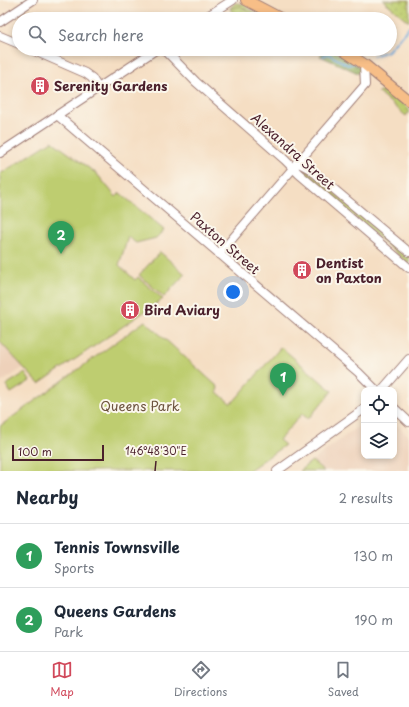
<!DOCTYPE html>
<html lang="en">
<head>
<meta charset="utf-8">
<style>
	:root { --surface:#fff; --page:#f2f2f3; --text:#1f2937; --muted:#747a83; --line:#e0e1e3; --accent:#d1495b }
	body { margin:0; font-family:"Playpen Sans",sans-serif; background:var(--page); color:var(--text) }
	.controls { position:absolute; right:12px; bottom:12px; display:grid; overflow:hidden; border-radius:8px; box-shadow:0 2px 6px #0003 }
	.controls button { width:36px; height:36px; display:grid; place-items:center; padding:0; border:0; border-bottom:1px solid var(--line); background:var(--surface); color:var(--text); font:20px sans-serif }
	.scale { position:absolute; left:12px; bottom:10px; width:92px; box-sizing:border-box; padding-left:4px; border:2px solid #4a1f2b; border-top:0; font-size:11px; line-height:14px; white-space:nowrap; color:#4a1f2b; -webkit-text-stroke:3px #fbf7ec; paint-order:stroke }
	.you { position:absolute; left:233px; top:292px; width:14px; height:14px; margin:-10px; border:3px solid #fff; border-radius:50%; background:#1a73e8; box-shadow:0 0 0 6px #1a73e833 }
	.badge { display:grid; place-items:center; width:26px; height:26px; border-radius:50%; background:var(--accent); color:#fff; font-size:13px; font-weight:700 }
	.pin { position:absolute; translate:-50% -33px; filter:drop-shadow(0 1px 2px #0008) }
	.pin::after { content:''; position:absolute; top:21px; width:14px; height:12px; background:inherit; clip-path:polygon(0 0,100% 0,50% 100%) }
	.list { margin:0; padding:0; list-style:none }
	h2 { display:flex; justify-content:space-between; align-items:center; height:52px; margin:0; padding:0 16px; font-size:17px }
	h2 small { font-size:13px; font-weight:400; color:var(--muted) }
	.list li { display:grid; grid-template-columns:26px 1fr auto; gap:12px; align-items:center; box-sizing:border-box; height:64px; padding:0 16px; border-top:1px solid var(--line) }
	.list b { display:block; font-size:15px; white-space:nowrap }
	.list p { margin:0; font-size:13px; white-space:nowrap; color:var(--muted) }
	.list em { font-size:13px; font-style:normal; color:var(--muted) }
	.icon { flex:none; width:22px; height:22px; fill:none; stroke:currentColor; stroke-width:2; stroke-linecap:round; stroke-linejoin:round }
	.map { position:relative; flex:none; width:409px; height:471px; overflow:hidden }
	.search { position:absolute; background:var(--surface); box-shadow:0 2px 6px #0003; left:12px; right:12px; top:12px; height:44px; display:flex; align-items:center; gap:10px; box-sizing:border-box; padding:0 14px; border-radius:22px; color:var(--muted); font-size:15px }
	.sheet { height:180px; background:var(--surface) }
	nav { display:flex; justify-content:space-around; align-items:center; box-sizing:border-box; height:56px; border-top:1px solid var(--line); background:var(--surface); font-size:11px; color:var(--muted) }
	nav a { display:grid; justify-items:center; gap:2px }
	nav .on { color:var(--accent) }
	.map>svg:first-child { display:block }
	.built { fill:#eed1ba }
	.grass { fill:url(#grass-dots); stroke:#84764d }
	.forest { fill:url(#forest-firs); stroke:#706846 }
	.green { fill:#becd6f; stroke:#84764d }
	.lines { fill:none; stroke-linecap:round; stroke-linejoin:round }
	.stream { stroke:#69a6da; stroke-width:2 }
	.minor-casing { stroke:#a07e77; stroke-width:10 }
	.major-casing { stroke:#a07e77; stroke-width:12 }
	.minor { stroke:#fff; stroke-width:8 }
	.major { stroke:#f7be87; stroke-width:10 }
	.ticks { fill:none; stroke:#4a1f2b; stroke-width:1.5 }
	.labels { text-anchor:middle; stroke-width:4; stroke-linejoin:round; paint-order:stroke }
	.poi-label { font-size:13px; font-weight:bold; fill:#4a1f2b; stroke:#fbf7ec; text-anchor:start }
	.street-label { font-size:13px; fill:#4a1f2b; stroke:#fbf7ec }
	.park-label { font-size:13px; fill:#6d533f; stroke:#fbf7ec }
	.ticks-label { font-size:10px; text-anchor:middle; fill:#4a1f2b; stroke:#fbf7ec; stroke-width:4; stroke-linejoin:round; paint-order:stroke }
</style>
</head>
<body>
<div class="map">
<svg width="409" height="471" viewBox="0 0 409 471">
	<defs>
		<pattern id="grass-dots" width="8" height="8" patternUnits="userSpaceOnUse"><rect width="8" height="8" fill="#becd6f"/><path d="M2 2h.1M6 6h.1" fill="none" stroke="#a5b060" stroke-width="1.8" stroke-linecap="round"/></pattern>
		<pattern id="forest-firs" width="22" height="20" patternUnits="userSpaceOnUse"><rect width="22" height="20" fill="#96b062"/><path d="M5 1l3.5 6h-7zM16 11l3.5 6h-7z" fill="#7c8f51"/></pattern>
	</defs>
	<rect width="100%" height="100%" fill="#fbf7ec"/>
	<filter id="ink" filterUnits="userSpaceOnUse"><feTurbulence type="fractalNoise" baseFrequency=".025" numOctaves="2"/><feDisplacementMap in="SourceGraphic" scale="8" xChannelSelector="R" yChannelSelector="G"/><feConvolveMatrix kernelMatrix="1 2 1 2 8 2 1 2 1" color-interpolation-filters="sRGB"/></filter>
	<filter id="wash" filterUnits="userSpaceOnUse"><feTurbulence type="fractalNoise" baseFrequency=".012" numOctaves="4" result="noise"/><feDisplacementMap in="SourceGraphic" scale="16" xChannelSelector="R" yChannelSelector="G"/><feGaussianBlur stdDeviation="0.9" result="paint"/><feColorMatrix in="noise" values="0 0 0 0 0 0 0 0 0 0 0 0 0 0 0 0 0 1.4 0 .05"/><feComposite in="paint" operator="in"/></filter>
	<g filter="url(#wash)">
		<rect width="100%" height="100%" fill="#f5dec3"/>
		<g class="built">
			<polygon points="0,342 24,367 0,383"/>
			<polygon points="364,422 364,456 394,456 394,423 409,436 409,471 324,471 312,461"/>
		</g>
		<g class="grass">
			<polygon points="383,0 409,0 409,22"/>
			<path d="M 238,6 L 241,6 L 252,14 L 269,19 C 258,19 234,22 230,8 Z"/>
			<polygon points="382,90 387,92 391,95 393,93 409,109 409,112 406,116 378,92"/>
			<polygon points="300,167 307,170 409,256 409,264 300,170"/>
		</g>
		<polygon class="forest" points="324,49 330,49 361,67 363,77 358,73 320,56"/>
		<g class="green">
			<polygon points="235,3 244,4 249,9 264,17 252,14 241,6 230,8"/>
			<polygon points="52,141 97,174 116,197 120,193 164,230 156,238 136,243 128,237 119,265 135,280 138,277 163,299 39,384 0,342 0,174"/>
			<polygon points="160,252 185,274 164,297 139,275"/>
			<polygon points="145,321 218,387 217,392 230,403 234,401 281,347 332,391 308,419 302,414 301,415 279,440 285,445 248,471 0,471 0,426"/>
			<polygon points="25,373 30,381 11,393 6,385"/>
			<polygon points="312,461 324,471 299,471"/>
		</g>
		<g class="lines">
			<g class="stream">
				<polyline points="323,56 328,54 348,65 354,63"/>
				<polyline points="373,56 388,51 409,27"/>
			</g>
		</g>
	</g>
	<g filter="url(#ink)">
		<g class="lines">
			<g class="minor-casing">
				<g id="minor">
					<polyline points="203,19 233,0"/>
					<polyline points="0,22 33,0"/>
					<polyline points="0,36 19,44"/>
					<polyline points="30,49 85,73 92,78 98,88"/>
					<polyline points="164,49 196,82 285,160 299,174 409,268"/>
					<polyline points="57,115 358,372 376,390"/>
					<polyline points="0,153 157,49"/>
					<polyline points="297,162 310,169 409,252"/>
					<polyline points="219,254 365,85 364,64"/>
					<polyline points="382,390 409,359"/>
					<polyline points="394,408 409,422"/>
					<polyline points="277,471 364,409"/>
				</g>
			</g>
			<g class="major-casing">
				<g id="major">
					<polyline points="246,0 282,19"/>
					<polyline points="341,49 364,64 409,101"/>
				</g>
			</g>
			<use href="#minor" class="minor"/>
			<use href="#major" class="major"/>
		</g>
	</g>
	<path class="ticks" d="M 155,471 L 156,461"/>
	<defs>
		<g id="building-disc" transform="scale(1)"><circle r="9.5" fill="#d1495b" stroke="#fbf7ec"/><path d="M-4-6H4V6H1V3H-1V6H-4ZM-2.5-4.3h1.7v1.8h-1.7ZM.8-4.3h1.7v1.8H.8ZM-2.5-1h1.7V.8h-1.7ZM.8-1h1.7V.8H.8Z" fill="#fff"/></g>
	</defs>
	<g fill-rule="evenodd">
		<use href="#building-disc" x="40" y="86"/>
		<use href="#building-disc" x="302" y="270"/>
		<use href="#building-disc" x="130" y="310"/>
	</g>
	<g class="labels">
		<g class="poi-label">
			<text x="54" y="91">Serenity Gardens</text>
			<text x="316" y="268">Dentist<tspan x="316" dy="15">on Paxton</tspan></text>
			<text x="144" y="315">Bird Aviary</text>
		</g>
		<g class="street-label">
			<text transform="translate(293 151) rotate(42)" y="5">Alexandra Street</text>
			<text transform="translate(225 243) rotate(41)" y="5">Paxton Street</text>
		</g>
		<g class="park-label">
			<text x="140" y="411">Queens Park</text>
		</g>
	</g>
	<g class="ticks-label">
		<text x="156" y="455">146°48'30"E</text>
	</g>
</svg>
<div class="controls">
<button><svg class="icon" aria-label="locate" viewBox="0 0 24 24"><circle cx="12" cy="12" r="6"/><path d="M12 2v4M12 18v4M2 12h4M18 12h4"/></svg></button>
<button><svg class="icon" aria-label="layers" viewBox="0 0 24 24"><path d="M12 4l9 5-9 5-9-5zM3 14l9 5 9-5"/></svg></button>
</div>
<div class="scale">100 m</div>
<div class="you"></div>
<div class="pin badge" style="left:283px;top:396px;background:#2e9e5b">1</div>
<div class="pin badge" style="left:61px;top:254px;background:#2e9e5b">2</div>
<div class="search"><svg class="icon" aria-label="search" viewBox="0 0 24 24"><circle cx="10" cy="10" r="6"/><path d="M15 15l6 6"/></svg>Search here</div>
</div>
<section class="sheet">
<h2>Nearby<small>2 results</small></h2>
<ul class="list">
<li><span class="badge" style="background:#2e9e5b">1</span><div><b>Tennis Townsville</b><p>Sports</p></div><em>130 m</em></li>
<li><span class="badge" style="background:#2e9e5b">2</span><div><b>Queens Gardens</b><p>Park</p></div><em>190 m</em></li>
</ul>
</section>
<nav>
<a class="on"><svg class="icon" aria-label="map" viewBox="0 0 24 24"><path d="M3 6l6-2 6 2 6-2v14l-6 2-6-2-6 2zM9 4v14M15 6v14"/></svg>Map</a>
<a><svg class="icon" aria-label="directions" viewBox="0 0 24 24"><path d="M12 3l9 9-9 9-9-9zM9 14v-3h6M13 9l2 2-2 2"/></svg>Directions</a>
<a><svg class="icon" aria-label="saved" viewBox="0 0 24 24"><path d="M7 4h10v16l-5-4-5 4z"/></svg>Saved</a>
</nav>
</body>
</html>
